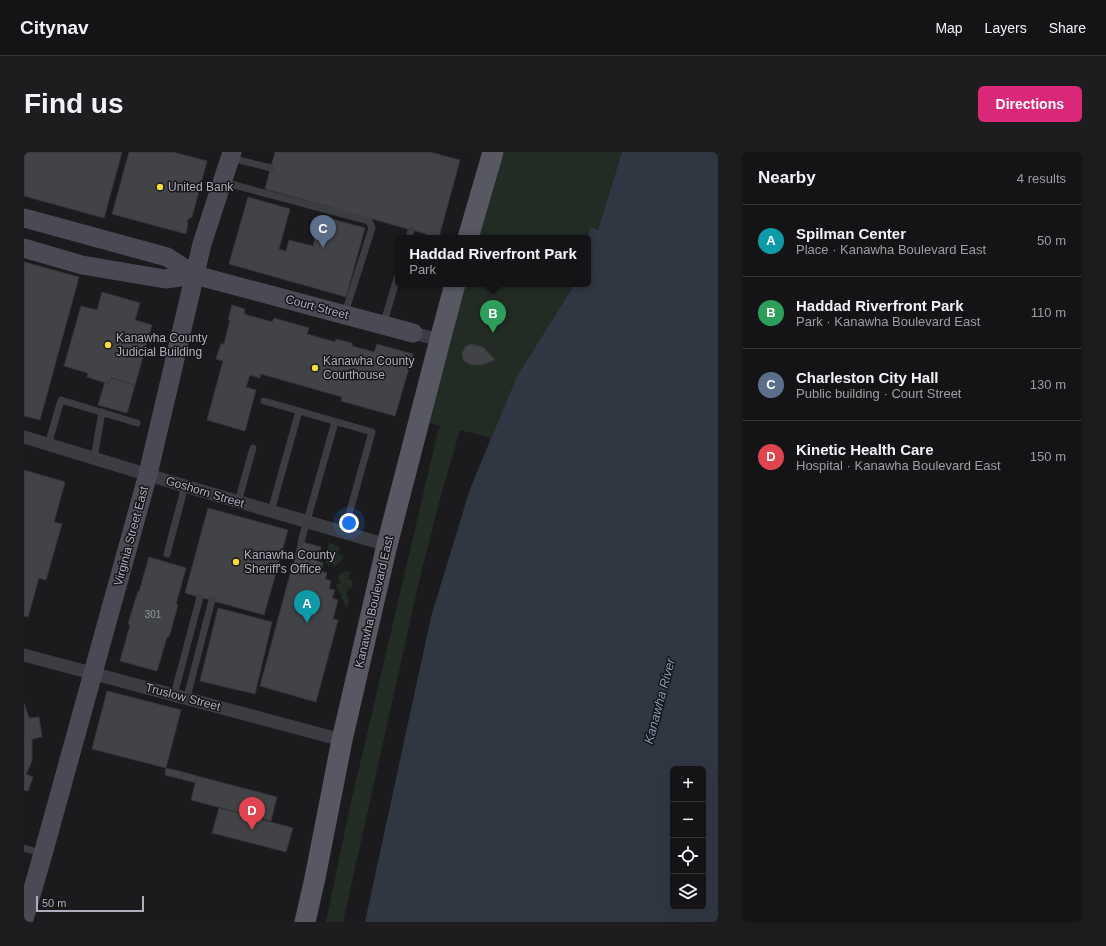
<!DOCTYPE html>
<html lang="en">
<head>
<meta charset="utf-8">
<style>
	:root { --surface:#141416; --page:#1d1d1f; --text:#f1f3f6; --muted:#9d9ea1; --line:#333335; --accent:#db2777 }
	body { margin:0; font-family:Arial,sans-serif; background:var(--page); color:var(--text) }
	.controls { position:absolute; right:12px; bottom:12px; display:grid; overflow:hidden; border-radius:6px; box-shadow:0 4px 16px #0002 }
	.controls button { width:36px; height:36px; display:grid; place-items:center; padding:0; border:0; border-bottom:1px solid var(--line); background:var(--surface); color:var(--text); font:20px sans-serif }
	.scale { position:absolute; left:12px; bottom:10px; width:108px; box-sizing:border-box; padding-left:4px; border:2px solid #adafbd; border-top:0; font-size:11px; line-height:14px; white-space:nowrap; color:#adafbd; -webkit-text-stroke:3px #161618; paint-order:stroke }
	.you { position:absolute; left:325px; top:371px; width:14px; height:14px; margin:-10px; border:3px solid #fff; border-radius:50%; background:#1a73e8; box-shadow:0 0 0 6px #1a73e833 }
	.badge { display:grid; place-items:center; width:26px; height:26px; border-radius:50%; background:var(--accent); color:#fff; font-size:13px; font-weight:700 }
	.pin { position:absolute; translate:-50% -33px; filter:drop-shadow(0 1px 2px #0008) }
	.pin::after { content:''; position:absolute; top:21px; width:14px; height:12px; background:inherit; clip-path:polygon(0 0,100% 0,50% 100%) }
	.popup { position:absolute; left:371px; top:83px; width:196px; height:52px; box-sizing:border-box; display:grid; place-content:center; border-radius:6px; background:var(--surface); filter:drop-shadow(0 1px 3px #0005); font-size:13px; white-space:nowrap; color:var(--muted) }
	.popup b { font-size:15px; color:var(--text) }
	.popup::after { content:''; position:absolute; left:50%; top:100%; margin-left:-8px; border:8px solid transparent; border-top-color:var(--surface) }
	.list { margin:0; padding:0; list-style:none }
	h2 { display:flex; justify-content:space-between; align-items:center; height:52px; margin:0; padding:0 16px; font-size:17px }
	h2 small { font-size:13px; font-weight:400; color:var(--muted) }
	.list li { display:grid; grid-template-columns:26px 1fr auto; gap:12px; align-items:center; box-sizing:border-box; height:72px; padding:0 16px; border-top:1px solid var(--line) }
	.list b { display:block; font-size:15px; white-space:nowrap }
	.list p { margin:0; font-size:13px; white-space:nowrap; color:var(--muted) }
	.list em { font-size:13px; font-style:normal; color:var(--muted) }
	.icon { flex:none; width:22px; height:22px; fill:none; stroke:currentColor; stroke-width:2; stroke-linecap:round; stroke-linejoin:round }
	.map { position:relative; flex:none; width:694px; height:770px; overflow:hidden; border-radius:6px }
	header { display:flex; align-items:center; gap:24px; box-sizing:border-box; height:56px; padding:0 20px; background:var(--surface); border-bottom:1px solid var(--line) }
	header strong { font-size:19px }
	nav { display:flex; gap:22px; margin-inline-start:auto; font-size:14px }
	.intro { display:flex; align-items:center; justify-content:space-between; box-sizing:border-box; height:96px; padding:0 24px }
	h1 { margin:0; font-size:28px }
	.button { padding:10px 18px; border-radius:6px; background:var(--accent); color:#fff; font-size:14px; font-weight:700 }
	main { display:flex; gap:24px; padding:0 24px }
	aside { flex:1; background:var(--surface); border-radius:6px; box-shadow:0 4px 16px #0002 }
	.map>svg:first-child { display:block }
	.green { fill:#222c25 }
	.water { fill:#303743; fill-rule:evenodd }
	.building { fill:#424347; stroke:#363539 }
	.lines { fill:none; stroke-linecap:round; stroke-linejoin:round }
	.lane { stroke:#3c3c43; stroke-width:7 }
	.street { stroke:#3c3c43; stroke-width:13 }
	.secondary { stroke:#494a53; stroke-width:19 }
	.primary { stroke:#575862; stroke-width:21 }
	.poi-dot { fill:#f9db37; stroke:#161618; stroke-width:1.5 }
	.labels { text-anchor:middle; stroke-width:3; stroke-linejoin:round; paint-order:stroke }
	.number-label { font-size:10px; fill:#9294a0 }
	.poi-label { font-size:12px; fill:#adafbd; stroke:#161618; text-anchor:start }
	.street-label { font-size:12px; fill:#adafbd; stroke:#161618 }
	.water-label { font-size:13px; font-style:italic; fill:#8496b9; stroke:#161618 }
</style>
</head>
<body>
<header>
<strong>Citynav</strong>
<nav><a>Map</a><a>Layers</a><a>Share</a></nav>
</header>
<div class="intro"><h1>Find us</h1><a class="button">Directions</a></div>
<main>
<div class="map">
<svg width="694" height="770" viewBox="0 0 694 770">
	<rect width="100%" height="100%" fill="#1b1b1d"/>
	<g class="green">
		<polygon points="468,0 598,0 574,78 567,75 563,86 444,86"/>
		<polygon points="432,132 549,132 547,138 493,224 467,286 436,278 418,339 396,425 319,770 302,770 325,659 414,279 417,274 395,268"/>
		<polygon points="305,391 316,395 314,402 319,403 317,410 310,415 308,411 304,413 301,407"/>
		<polygon points="321,419 326,420 324,427 329,429 327,437 324,437 322,444 325,445 324,453 322,454 321,453 312,433 317,430 313,425"/>
	</g>
	<path class="water" d="M 598,0 L 694,0 L 694,770 L 341,770 L 407,465 L 446,337 L 493,224 L 547,138 L 549,132 L 564,132 L 563,86 L 567,75 L 574,78 ZM 649,617 L 679,617 L 679,755 L 649,755 Z"/>
	<g class="building">
		<polygon points="0,0 98,0 80,66 0,44"/>
		<polygon points="105,0 149,0 183,9 168,65 163,68 164,72 162,82 88,62"/>
		<polygon points="251,0 406,0 436,8 415,85 410,84 410,86 401,86 402,82 241,37"/>
		<polygon points="224,45 266,57 255,97 262,99 265,88 289,94 297,64 341,76 322,145 205,112"/>
		<polygon points="0,110 55,125 16,268 0,264"/>
		<polygon points="78,140 116,151 111,168 128,173 111,233 87,226 85,232 63,225 64,221 40,214 57,154 73,158"/>
		<polygon points="208,153 221,157 220,162 248,170 250,166 285,176 283,182 311,190 312,187 328,191 328,194 350,200 353,192 389,202 371,264 317,249 318,245 237,222 236,226 226,223 222,235 232,238 221,279 183,268 199,209 192,207 197,192 200,192 206,168 204,168"/>
		<polygon points="447,192 459,195 471,208 458,213 448,213 443,211 439,208 438,201 442,194"/>
		<polygon points="87,226 111,233 103,261 74,253 81,230 85,232"/>
		<polygon points="0,318 41,330 30,370 38,372 22,428 15,426 4,465 0,464"/>
		<polygon points="184,356 264,378 240,463 161,441"/>
		<polygon points="275,389 297,395 293,409 299,411 297,419 303,421 301,427 307,429 305,437 311,438 308,446 314,448 309,467 314,468 292,550 236,534"/>
		<polygon points="125,405 162,416 152,452 154,453 145,485 143,485 133,519 96,509 106,473 104,472 114,439 115,440"/>
		<polygon points="194,456 248,470 231,542 176,529"/>
		<polygon points="83,539 157,558 142,616 68,597"/>
		<polygon points="0,551 5,566 15,565 18,585 8,587 8,609 2,622 9,625 4,639 0,638"/>
		<polygon points="142,616 159,620 157,627 141,623"/>
		<polygon points="159,620 173,624 172,631 157,627"/>
		<polygon points="173,624 253,645 247,669 167,648"/>
		<polygon points="195,656 269,676 262,700 188,681"/>
	</g>
	<g class="lines">
		<g class="lane">
			<polyline points="207,6 247,16"/>
			<polyline points="199,30 345,69 348,76 321,161"/>
			<polyline points="385,86 387,78"/>
			<polyline points="359,173 374,123"/>
			<polyline points="240,249 275,259"/>
			<polyline points="24,293 37,248 113,271"/>
			<polyline points="70,306 78,260"/>
			<polyline points="214,350 229,296"/>
			<polyline points="247,359 275,259 348,280 320,380"/>
			<polyline points="277,390 311,270"/>
			<polyline points="143,402 161,334"/>
			<polyline points="150,543 176,445"/>
			<polyline points="163,545 188,448"/>
			<polyline points="0,696 19,702"/>
		</g>
		<g class="street">
			<polyline points="389,181 416,188"/>
			<polyline points="0,285 161,334 363,393"/>
			<polyline points="0,503 318,588"/>
		</g>
		<g class="secondary">
			<polyline points="0,66 143,105 171,123 389,181"/>
			<polyline points="0,96 58,113 141,127 171,123"/>
			<polyline points="0,767 19,702 124,322 178,92 208,0"/>
		</g>
		<g class="primary">
			<polyline points="444,86 469,0"/>
			<polyline points="281,770 291,726 318,588 363,393 416,188 431,132"/>
		</g>
	</g>
	<g class="poi-dot">
		<circle cx="136" cy="35" r="4"/>
		<circle cx="84" cy="193" r="4"/>
		<circle cx="291" cy="216" r="4"/>
		<circle cx="212" cy="410" r="4"/>
	</g>
	<g class="labels">
		<g class="number-label">
			<text x="129" y="466">301</text>
		</g>
		<g class="poi-label">
			<text x="144" y="39">United Bank</text>
			<text x="92" y="190">Kanawha County<tspan x="92" dy="14">Judicial Building</tspan></text>
			<text x="299" y="213">Kanawha County<tspan x="299" dy="14">Courthouse</tspan></text>
			<text x="220" y="407">Kanawha County<tspan x="220" dy="14">Sheriff's Office</tspan></text>
		</g>
		<g class="street-label">
			<text transform="translate(293 155) rotate(15)" y="4">Court Street</text>
			<text transform="translate(181 340) rotate(17)" y="4">Goshorn Street</text>
			<text transform="translate(107 384) rotate(-75)" y="4">Virginia Street East</text>
			<text transform="translate(350 450) rotate(-77)" y="4">Kanawha Boulevard East</text>
			<text transform="translate(159 545) rotate(15)" y="4">Truslow Street</text>
		</g>
		<g class="water-label">
			<text transform="translate(635 549) rotate(-75)" y="5">Kanawha River</text>
		</g>
	</g>
</svg>
<div class="controls">
<button>+</button>
<button>−</button>
<button><svg class="icon" aria-label="locate" viewBox="0 0 24 24"><circle cx="12" cy="12" r="6"/><path d="M12 2v4M12 18v4M2 12h4M18 12h4"/></svg></button>
<button><svg class="icon" aria-label="layers" viewBox="0 0 24 24"><path d="M12 4l9 5-9 5-9-5zM3 14l9 5 9-5"/></svg></button>
</div>
<div class="scale">50 m</div>
<div class="you"></div>
<div class="pin badge" style="left:283px;top:471px;background:#0f9aa8">A</div>
<div class="pin badge" style="left:469px;top:181px;background:#2e9e5b">B</div>
<div class="popup"><b>Haddad Riverfront Park</b>Park</div>
<div class="pin badge" style="left:299px;top:96px;background:#5c6f8a">C</div>
<div class="pin badge" style="left:228px;top:678px;background:#e0444e">D</div>
</div>
<aside>
<h2>Nearby<small>4 results</small></h2>
<ul class="list">
<li><span class="badge" style="background:#0f9aa8">A</span><div><b>Spilman Center</b><p>Place · Kanawha Boulevard East</p></div><em>50 m</em></li>
<li><span class="badge" style="background:#2e9e5b">B</span><div><b>Haddad Riverfront Park</b><p>Park · Kanawha Boulevard East</p></div><em>110 m</em></li>
<li><span class="badge" style="background:#5c6f8a">C</span><div><b>Charleston City Hall</b><p>Public building · Court Street</p></div><em>130 m</em></li>
<li><span class="badge" style="background:#e0444e">D</span><div><b>Kinetic Health Care</b><p>Hospital · Kanawha Boulevard East</p></div><em>150 m</em></li>
</ul>
</aside>
</main>
</body>
</html>
